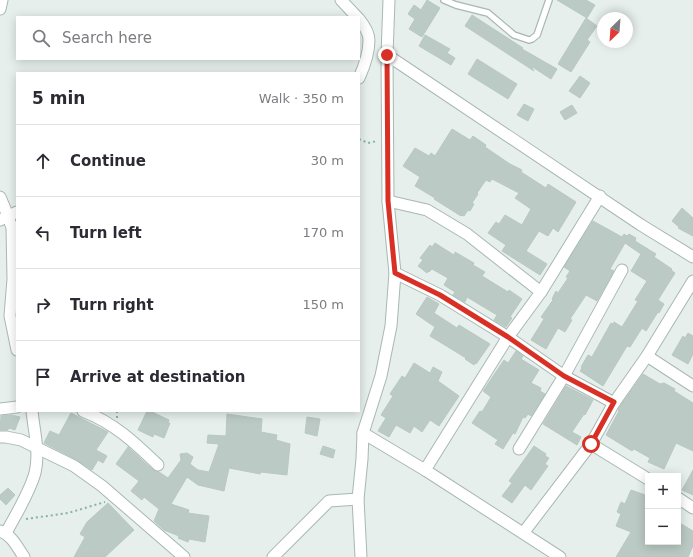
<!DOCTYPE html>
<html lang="en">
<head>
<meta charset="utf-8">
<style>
	:root { --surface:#fff; --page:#f2f2f3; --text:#2b2b33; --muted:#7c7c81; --line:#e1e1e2 }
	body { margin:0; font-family:"DejaVu Sans",sans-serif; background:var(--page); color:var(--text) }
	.controls { position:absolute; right:12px; bottom:12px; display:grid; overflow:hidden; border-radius:0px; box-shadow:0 2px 10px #0003 }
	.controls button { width:36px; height:36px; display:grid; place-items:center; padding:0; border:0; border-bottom:1px solid var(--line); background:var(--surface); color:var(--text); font:20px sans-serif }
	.compass { position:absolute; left:597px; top:12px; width:36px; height:36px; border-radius:50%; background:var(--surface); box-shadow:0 2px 10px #0003; rotate:205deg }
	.stop { position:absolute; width:12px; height:12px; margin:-9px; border:3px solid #d93025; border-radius:50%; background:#fff }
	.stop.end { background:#d93025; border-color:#fff; box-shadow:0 1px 4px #0008 }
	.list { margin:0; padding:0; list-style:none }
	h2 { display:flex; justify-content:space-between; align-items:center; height:52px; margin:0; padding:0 16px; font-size:17px }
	h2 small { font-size:13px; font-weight:400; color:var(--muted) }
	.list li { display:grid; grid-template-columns:26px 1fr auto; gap:12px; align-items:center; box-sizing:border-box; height:72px; padding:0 16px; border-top:1px solid var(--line) }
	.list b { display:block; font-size:15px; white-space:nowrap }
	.list em { font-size:13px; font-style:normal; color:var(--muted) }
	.icon { flex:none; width:22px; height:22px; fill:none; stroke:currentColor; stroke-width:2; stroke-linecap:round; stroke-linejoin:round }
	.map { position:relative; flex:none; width:693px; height:557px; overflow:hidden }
	.search { position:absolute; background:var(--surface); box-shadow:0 2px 10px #0003; left:16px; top:16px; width:344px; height:44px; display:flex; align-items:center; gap:10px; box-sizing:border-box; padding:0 14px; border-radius:0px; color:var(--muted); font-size:15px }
	.panel { position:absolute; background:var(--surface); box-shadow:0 2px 10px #0003; left:16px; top:72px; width:344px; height:340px; border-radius:0px }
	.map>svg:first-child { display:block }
	.building { fill:#bbcac4; stroke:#b8c9c2 }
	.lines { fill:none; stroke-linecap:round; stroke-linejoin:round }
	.lane-casing { stroke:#a8b8b2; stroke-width:8 }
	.street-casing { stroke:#a8b8b2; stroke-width:13 }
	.path { stroke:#86b3a5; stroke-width:2; stroke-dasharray:2 3; stroke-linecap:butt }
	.lane { stroke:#fff; stroke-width:5.5 }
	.street { stroke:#fff; stroke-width:11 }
	.route { stroke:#d93025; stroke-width:5 }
</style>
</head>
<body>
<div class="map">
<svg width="693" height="557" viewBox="0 0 693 557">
	<rect width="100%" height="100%" fill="#e6efeb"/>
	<g class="building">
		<polygon points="427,0 440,8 422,37 409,29 415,19 408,14 414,5 421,10"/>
		<polygon points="557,0 586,0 595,5 587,18"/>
		<polygon points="472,15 523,48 522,49 557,69 551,79 531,66 534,71 465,26"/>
		<polygon points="586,18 597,26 587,40 590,42 571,72 558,64"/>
		<polygon points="425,35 450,49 447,53 455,58 451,65 419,46"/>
		<polygon points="477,59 517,84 508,99 468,74"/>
		<polygon points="580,76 590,83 580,98 569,91"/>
		<polygon points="524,104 534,109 528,121 517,115"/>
		<polygon points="572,105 577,113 565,120 560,112"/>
		<polygon points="452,129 470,140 473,136 486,145 485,147 510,164 522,170 521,172 546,188 548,184 576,202 558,232 553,228 548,236 539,231 526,251 547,264 540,275 502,251 506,245 488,233 496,222 499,224 505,215 522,225 531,209 515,198 519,193 492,179 490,182 486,180 477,193 478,194 472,203 474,204 470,211 468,210 464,216 462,215 461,216 434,199 435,198 415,186 420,177 403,166 415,148 429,156 431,153 435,156"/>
		<polygon points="682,208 693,218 693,236 678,228 679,227 672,221"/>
		<polygon points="593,221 622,237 624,234 627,236 629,234 636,238 635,241 656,254 654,257 672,269 671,270 675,273 658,300 664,304 659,313 658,312 646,331 642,328 630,347 627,346 603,386 580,371 582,368 581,367 588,355 592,357 611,323 613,324 614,322 622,327 638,301 635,300 647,281 631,271 641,254 625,243 610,269 614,271 597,301 586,295 570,319 572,320 565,332 558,328 546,349 531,340 544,319 541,317 553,300 552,299 556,291 558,293 568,278 566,277 570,271 564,267"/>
		<polygon points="435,243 454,255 455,252 474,263 473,265 485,272 482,276 508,292 509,290 522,299 510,317 512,318 506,327 494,320 497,315 467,297 465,302 453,295 455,292 444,285 448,278 432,269 429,272 428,271 427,273 418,266 423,260 420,258 430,245 432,247"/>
		<polygon points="427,297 439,304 434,313 457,328 459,325 490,344 476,364 475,363 474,365 465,359 466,358 430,336 435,327 416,314"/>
		<polygon points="688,333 693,336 693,354 688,364 672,355 683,336 685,338"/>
		<polygon points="516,351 523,356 521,359 539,370 531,383 541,388 540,391 545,394 531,416 528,414 525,418 523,417 515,434 513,433 503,449 495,444 498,440 472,423 480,411 482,412 491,397 483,391 504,360 508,363"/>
		<polygon points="414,363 430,373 433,367 442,372 438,381 459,396 439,426 430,420 422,432 414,426 410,433 396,425 389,437 378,431 386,418 381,415 393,396 390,394 402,376 405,378"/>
		<polygon points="643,374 660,384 664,383 675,389 674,391 693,403 693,451 676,443 664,469 648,462 650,458 634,449 632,451 606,435 619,411 618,410 621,405"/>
		<polygon points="566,386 593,400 585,415 584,414 572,432 581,437 577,445 543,424"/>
		<polygon points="147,411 150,411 169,420 168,423 170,423 164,438 154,434 153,437 138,430"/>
		<polygon points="71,413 108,432 96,450 107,456 103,463 98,460 92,470 77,460 44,443 50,431 59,435"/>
		<polygon points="227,414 262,419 261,432 277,435 276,440 290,444 287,475 261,472 260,474 229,468 224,491 198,485 187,477 171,504 189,510 188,513 209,516 205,542 189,539 188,542 178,538 179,536 164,530 154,521 159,509 144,497 142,500 131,491 139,481 116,464 128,447 153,470 159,472 168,478 181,460 180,454 187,453 193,457 190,464 198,470 209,472 219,444 207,443 208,435 226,436"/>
		<polygon points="12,415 20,417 15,430 9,428 8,430 0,430 1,416"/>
		<polygon points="307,417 320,419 317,436 305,433"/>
		<polygon points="323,446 335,450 333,458 320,454"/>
		<polygon points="534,446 546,454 545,456 549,458 545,464 548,466 531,490 525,485 512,503 502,496 512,483 509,481"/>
		<polygon points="693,470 693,495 682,490"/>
		<polygon points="8,488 15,495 6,505 0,499 0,495"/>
		<polygon points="631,490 648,496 648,542 678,542 678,522 693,531 693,546 688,557 616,557 631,532 616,526 621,514 617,512 621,502 625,504"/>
		<polygon points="108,503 134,530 105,557 74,557 85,537 80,534 87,522"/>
	</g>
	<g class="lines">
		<g class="lane-casing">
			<polyline id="lane" points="444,0 456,5 488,13 514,35 529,40 532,39 537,35 549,0"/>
		</g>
		<g class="street-casing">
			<g id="street">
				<polyline points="341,0 357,17"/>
				<polyline points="0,9 2,0"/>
				<path d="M 359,19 C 363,24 369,33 369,40 C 369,52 364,67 359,78"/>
				<polyline points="387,55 641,225 693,257"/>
				<polyline points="0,197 8,216 12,228 13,279 10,316 17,350"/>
				<polyline points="388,201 427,210 467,234 541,292"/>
				<polyline points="0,220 17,212"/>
				<polyline points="395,273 440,295 508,337 564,376 614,403"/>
				<polyline points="647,356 693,386"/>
				<polyline points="0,409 17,407"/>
				<path d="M 83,411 C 114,423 134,442 158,465"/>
				<polyline points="363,433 425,470 560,557"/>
				<polyline points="0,437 6,437 21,440 74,466 102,486 184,557"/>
				<polyline points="591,444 648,479"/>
				<polyline points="519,449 564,376 622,270"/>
				<polyline points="425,470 508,337 541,292 600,196"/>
				<polyline points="678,498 693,508"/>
				<path d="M 0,531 C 12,535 17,547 24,557"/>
				<polyline points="524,532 591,444 614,403 647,356 693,281"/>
				<path d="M 6,533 C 16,514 29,494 35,473 C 40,453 34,431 32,411"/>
				<polyline points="273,557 329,501 358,499"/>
				<polyline points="361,557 358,499 362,459 363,433 381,376 391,326 395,273 388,201 387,55 389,0"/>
			</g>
		</g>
		<g class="path">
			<polyline points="359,139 368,143 377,141"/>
			<polyline points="117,411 117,418"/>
			<polyline points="26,519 68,513 105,502"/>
		</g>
		<use href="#lane" class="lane"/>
		<use href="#street" class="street"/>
	</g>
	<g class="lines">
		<polyline class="route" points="387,55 388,201 395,273 440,295 508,337 564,376 614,402 591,444"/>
	</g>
</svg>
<div class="controls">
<button>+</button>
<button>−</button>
</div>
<svg class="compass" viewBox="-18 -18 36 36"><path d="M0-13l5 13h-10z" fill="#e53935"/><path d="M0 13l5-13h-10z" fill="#7c7c81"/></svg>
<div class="stop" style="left:591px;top:444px"></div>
<div class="stop end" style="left:387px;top:55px"></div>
<div class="search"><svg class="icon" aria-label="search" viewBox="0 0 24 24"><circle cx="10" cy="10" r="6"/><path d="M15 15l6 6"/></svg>Search here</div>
<section class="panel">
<h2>5 min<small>Walk · 350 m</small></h2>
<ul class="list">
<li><svg class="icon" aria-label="ahead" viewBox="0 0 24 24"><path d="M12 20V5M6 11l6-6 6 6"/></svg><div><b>Continue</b></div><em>30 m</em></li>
<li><svg class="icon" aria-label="left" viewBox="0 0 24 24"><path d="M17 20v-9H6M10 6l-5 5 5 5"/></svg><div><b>Turn left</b></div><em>170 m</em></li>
<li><svg class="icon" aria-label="right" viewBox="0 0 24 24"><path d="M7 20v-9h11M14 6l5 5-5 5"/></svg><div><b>Turn right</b></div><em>150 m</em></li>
<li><svg class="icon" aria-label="arrive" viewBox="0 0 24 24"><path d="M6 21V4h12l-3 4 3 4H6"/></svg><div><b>Arrive at destination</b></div></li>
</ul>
</section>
</div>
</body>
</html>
